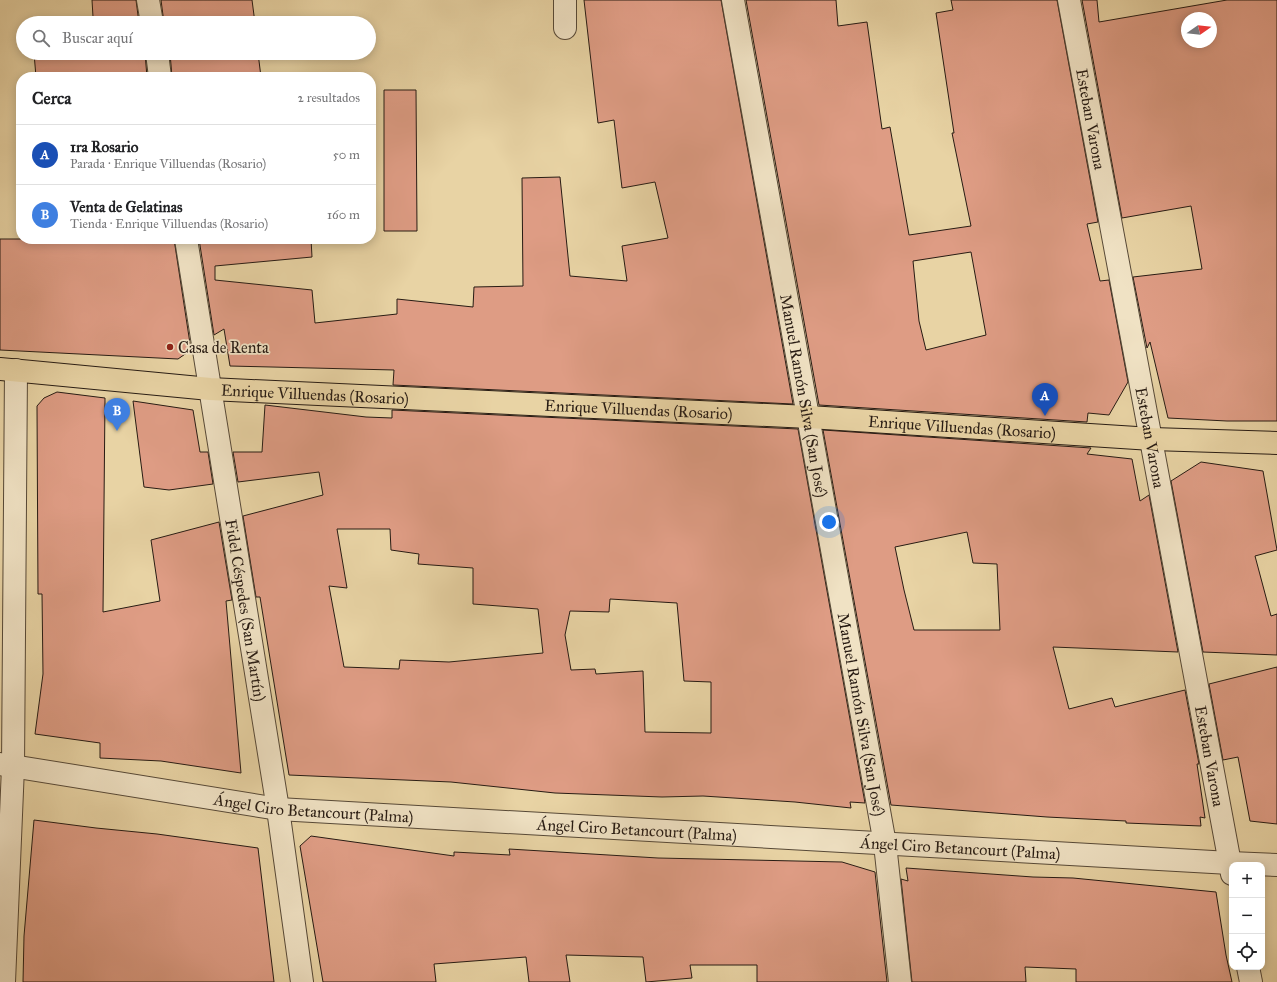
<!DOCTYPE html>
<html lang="es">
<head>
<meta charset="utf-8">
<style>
	:root { --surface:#fff; --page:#f6f6f6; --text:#202124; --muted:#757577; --line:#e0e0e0; --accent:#ea580c }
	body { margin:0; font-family:"IM FELL Great Primer",serif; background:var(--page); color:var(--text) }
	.controls { position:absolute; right:12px; bottom:12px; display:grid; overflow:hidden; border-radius:8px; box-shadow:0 2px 10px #0003 }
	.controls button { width:36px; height:36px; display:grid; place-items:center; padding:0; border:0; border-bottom:1px solid var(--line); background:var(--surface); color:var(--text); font:20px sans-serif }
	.compass { position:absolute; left:1181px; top:12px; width:36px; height:36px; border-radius:50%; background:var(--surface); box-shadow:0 2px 10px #0003; rotate:76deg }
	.you { position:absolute; left:829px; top:522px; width:14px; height:14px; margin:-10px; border:3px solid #fff; border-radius:50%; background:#1a73e8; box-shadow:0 0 0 6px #1a73e833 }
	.badge { display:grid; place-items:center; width:26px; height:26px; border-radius:50%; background:var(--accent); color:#fff; font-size:13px; font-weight:700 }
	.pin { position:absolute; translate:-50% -33px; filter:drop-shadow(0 1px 2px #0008) }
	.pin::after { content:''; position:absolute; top:21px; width:14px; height:12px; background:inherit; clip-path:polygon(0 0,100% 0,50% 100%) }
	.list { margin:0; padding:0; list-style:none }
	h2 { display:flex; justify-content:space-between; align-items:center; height:52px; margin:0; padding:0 16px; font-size:17px }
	h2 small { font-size:13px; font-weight:400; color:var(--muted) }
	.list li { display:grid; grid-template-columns:26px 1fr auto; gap:12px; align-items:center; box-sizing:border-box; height:60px; padding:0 16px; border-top:1px solid var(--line) }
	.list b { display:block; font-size:15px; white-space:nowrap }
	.list p { margin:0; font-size:13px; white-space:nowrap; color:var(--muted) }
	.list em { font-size:13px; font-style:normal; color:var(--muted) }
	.icon { flex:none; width:22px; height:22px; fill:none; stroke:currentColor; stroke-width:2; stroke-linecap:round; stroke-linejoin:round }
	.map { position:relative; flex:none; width:1277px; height:982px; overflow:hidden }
	.search { position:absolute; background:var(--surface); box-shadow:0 2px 10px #0003; left:16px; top:16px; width:360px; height:44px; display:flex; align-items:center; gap:10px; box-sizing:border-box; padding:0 14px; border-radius:22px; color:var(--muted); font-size:15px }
	.panel { position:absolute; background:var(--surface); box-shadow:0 2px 10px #0003; left:16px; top:72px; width:360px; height:172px; border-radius:16px }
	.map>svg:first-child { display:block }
	.building { fill:#de9c84; stroke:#271b13; fill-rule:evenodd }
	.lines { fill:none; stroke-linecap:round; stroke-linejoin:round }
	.minor-casing { stroke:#574937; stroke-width:24 }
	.major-casing { stroke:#271b13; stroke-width:24 }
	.minor { stroke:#f0e2c4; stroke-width:22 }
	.major { stroke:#e8d3a4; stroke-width:22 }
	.poi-dot { fill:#8f2418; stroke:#f0e2c4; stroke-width:1.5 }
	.labels { text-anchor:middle; stroke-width:3.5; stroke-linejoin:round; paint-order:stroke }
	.street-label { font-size:16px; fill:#271b13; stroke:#f0e2c4 }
	.poi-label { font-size:16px; fill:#271b13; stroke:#f0e2c4; text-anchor:start }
</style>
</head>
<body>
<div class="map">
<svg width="1277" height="982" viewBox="0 0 1277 982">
	<rect width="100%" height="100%" fill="#e8d3a4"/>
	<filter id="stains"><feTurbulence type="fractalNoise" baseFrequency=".005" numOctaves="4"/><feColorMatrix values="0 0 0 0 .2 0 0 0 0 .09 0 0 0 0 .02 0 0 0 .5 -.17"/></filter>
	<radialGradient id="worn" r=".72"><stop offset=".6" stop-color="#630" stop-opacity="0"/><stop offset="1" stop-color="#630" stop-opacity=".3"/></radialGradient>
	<g class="building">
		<polygon points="92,0 136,0 139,23 63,23 93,17"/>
		<polygon points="161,0 252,0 255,23 164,23"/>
		<polygon points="584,0 721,0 793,404 393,385 394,370 230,366 224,329 214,335 199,239 311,239 312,257 215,266 215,280 312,290 315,323 397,314 397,299 473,307 474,287 523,286 522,178 560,177 570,276 627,281 622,246 668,238 655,182 622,188 614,120 598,123"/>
		<path d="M 746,0 L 836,0 L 838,26 L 867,22 L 882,129 L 890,127 L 909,235 L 971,226 L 952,133 L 954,133 L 936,13 L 953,10 L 951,0 L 1057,0 L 1098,222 L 1087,224 L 1100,281 L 1109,280 L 1128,382 L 1109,415 L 1088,413 L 1087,422 L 819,405 ZM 971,252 L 986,335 L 926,350 L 919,321 L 913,261 Z"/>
		<path d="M 1082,0 L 1097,0 L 1099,22 L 1227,0 L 1277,0 L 1277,421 L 1227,421 L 1168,418 L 1150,342 L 1147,348 L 1133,277 L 1202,269 L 1191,206 L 1122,218 ZM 1187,18 L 1211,18 L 1211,42 L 1187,42 Z"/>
		<polygon points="34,53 145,53 147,77 36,77"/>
		<polygon points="170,53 258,53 261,77 172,77"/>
		<polygon points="384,90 416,90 417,231 384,231"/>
		<polygon points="0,239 174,239 191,350 178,359 0,350"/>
		<polygon points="57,392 105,398 103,612 160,601 151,540 219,522 232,600 226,601 241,773 161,761 100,758 100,743 35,734 43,674 42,594 38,594 37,406 44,398"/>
		<polygon points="133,401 193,410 200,452 208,452 213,484 169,490 144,487"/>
		<path d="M 265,405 L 366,417 L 392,418 L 392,410 L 798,429 L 865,803 L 850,802 L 851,808 L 795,802 L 703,796 L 662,797 L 555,793 L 451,782 L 289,775 L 260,597 L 256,597 L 243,516 L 323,495 L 319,472 L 238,482 L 233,452 L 262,452 ZM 337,529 L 390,529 L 391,550 L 419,554 L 418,564 L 473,568 L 473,604 L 538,609 L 543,653 L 449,662 L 400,660 L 399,669 L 344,667 L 329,586 L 347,588 ZM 610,599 L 677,603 L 684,681 L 711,682 L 711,733 L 645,732 L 643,671 L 596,674 L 595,669 L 571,670 L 565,635 L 570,611 L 609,612 Z"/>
		<path d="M 823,430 L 1091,448 L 1087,454 L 1132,459 L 1140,501 L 1149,495 L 1178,652 L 1053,647 L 1069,709 L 1112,698 L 1115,707 L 1185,690 L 1199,764 L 1197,764 L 1205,818 L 1200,817 L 1201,826 L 1126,823 L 1126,821 L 1047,817 L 891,805 ZM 967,532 L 973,563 L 997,564 L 1000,630 L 914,630 L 904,590 L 895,547 Z"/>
		<polygon points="1201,462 1263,471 1277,550 1255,556 1271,616 1277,614 1277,655 1203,652 1171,481"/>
		<polygon points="1277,667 1277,824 1250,821 1238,757 1223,760 1209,684"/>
		<polygon points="34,820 96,828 157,834 258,848 274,982 23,982 24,936"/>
		<polygon points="311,836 454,856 454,852 510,855 509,849 658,858 842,862 875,872 887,982 757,982 757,965 690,965 692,978 646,982 643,957 566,955 570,982 529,982 526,957 434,964 436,982 323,982 300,846"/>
		<polygon points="906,868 1033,877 1073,878 1216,892 1226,955 1232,982 1076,982 1076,969 1025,967 1026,982 912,982 901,879 908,881"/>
	</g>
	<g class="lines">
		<g class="minor-casing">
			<g id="minor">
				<polyline points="148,0 152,23"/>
				<path id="s1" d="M 733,0 L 885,844 L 900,982"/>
				<path id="s2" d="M 1069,0 L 1232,874"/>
				<polyline points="565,28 565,0"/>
				<polyline points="157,53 160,77"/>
				<path id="s3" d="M 186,239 L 278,809 L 302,982"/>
				<path id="s4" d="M 0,764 L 278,809 L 1230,863 L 1277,865"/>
				<polyline points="1248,967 1251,982"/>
				<polyline points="4,982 13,767 16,370"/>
			</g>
		</g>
		<g class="major-casing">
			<g id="major">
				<path id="s5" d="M 0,369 L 210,389 L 809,417 L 1152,439 L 1277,443"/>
			</g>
		</g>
		<use href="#minor" class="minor"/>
		<use href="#major" class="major"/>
	</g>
	<circle class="poi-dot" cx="170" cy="347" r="4"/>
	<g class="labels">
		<g class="street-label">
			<text dy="6" stroke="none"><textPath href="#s2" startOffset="121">Esteban Varona</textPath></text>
			<text dy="6" stroke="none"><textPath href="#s5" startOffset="316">Enrique Villuendas (Rosario)</textPath></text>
			<text dy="6" stroke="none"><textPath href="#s1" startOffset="402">Manuel Ramón Silva (San José)</textPath></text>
			<text dy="6" stroke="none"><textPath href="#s5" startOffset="640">Enrique Villuendas (Rosario)</textPath></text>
			<text dy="6" stroke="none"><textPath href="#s5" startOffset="964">Enrique Villuendas (Rosario)</textPath></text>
			<text dy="6" stroke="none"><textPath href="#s2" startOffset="445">Esteban Varona</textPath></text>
			<text dy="6" stroke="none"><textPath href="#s3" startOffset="376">Fidel Céspedes (San Martín)</textPath></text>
			<text dy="6" stroke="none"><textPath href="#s1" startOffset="726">Manuel Ramón Silva (San José)</textPath></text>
			<text dy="6" stroke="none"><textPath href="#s2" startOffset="769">Esteban Varona</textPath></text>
			<text dy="6" stroke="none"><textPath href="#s4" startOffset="317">Ángel Ciro Betancourt (Palma)</textPath></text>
			<text dy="6" stroke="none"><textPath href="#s4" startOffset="641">Ángel Ciro Betancourt (Palma)</textPath></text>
			<text dy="6" stroke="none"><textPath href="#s4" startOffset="965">Ángel Ciro Betancourt (Palma)</textPath></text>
		</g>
		<g class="poi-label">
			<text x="178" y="353">Casa de Renta</text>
		</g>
	</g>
	<rect width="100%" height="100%" filter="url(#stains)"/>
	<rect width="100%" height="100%" fill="url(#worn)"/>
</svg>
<div class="controls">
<button>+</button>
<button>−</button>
<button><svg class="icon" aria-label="locate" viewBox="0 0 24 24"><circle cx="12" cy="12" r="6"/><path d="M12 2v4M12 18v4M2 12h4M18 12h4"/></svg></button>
</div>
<svg class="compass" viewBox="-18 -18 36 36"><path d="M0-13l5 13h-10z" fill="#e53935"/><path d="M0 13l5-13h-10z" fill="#757577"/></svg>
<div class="you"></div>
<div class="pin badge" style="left:1045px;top:416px;background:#1a4fb4">A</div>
<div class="pin badge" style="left:117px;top:431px;background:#3f7fe0">B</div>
<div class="search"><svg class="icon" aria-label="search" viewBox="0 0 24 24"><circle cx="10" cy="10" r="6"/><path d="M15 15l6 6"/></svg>Buscar aquí</div>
<section class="panel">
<h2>Cerca<small>2 resultados</small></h2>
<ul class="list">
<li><span class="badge" style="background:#1a4fb4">A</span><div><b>1ra Rosario</b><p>Parada · Enrique Villuendas (Rosario)</p></div><em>50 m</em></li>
<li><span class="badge" style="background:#3f7fe0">B</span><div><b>Venta de Gelatinas</b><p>Tienda · Enrique Villuendas (Rosario)</p></div><em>160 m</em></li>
</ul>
</section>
</div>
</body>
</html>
